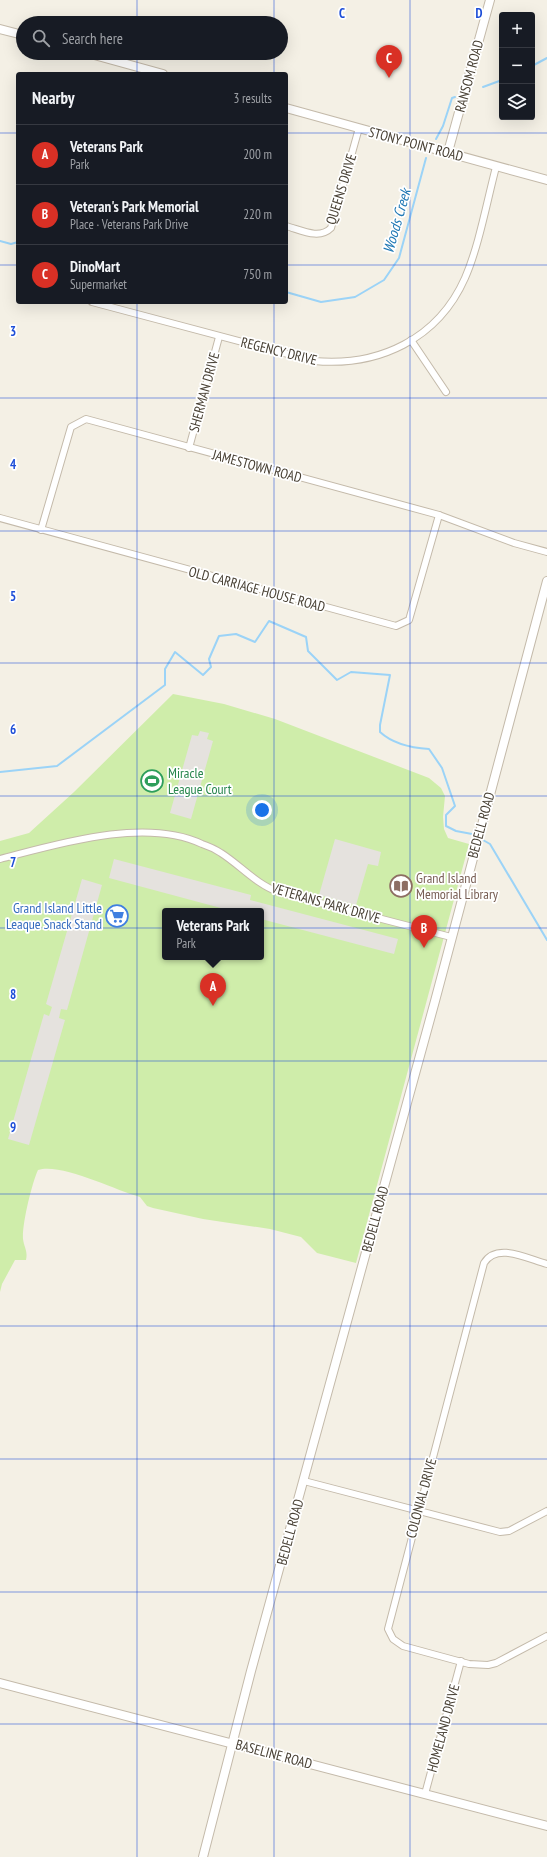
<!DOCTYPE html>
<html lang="en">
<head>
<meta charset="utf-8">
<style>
	:root { --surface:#171b24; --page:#20242c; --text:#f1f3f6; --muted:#9ea1a6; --line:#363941; --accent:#d93025 }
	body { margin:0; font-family:"PT Sans Narrow",sans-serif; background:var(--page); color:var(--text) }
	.controls { position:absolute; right:12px; top:12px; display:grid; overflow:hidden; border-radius:4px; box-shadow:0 4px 16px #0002 }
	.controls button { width:36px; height:36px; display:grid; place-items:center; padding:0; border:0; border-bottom:1px solid var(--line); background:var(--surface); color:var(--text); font:20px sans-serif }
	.you { position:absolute; left:262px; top:810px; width:14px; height:14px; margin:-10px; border:3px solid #fff; border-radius:50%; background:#1a73e8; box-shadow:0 0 0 6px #1a73e833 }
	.badge { display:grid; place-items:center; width:26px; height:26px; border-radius:50%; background:var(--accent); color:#fff; font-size:13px; font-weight:700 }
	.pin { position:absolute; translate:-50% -33px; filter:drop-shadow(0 1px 2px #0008) }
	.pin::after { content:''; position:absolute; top:21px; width:14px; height:12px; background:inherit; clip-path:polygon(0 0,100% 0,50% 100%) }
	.popup { position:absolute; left:162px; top:908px; width:102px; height:52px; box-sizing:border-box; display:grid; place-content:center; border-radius:4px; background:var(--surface); filter:drop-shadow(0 1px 3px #0005); font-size:13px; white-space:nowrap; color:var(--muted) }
	.popup b { font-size:15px; color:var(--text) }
	.popup::after { content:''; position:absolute; left:50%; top:100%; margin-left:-8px; border:8px solid transparent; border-top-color:var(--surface) }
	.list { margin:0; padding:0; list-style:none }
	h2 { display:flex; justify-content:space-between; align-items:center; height:52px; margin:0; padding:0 16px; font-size:17px }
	h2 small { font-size:13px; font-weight:400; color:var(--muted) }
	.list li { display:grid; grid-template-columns:26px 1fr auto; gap:12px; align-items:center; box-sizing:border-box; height:60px; padding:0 16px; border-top:1px solid var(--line) }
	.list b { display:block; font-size:15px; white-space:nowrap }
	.list p { margin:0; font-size:13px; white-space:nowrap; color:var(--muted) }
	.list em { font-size:13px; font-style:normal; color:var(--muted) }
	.icon { flex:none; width:22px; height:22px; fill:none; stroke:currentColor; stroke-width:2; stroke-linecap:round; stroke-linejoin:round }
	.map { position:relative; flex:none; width:547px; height:1857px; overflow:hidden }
	.search { position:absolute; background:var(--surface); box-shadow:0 4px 16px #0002; left:16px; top:16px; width:272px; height:44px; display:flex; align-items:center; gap:10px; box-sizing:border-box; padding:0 14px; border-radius:22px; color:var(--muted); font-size:15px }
	.panel { position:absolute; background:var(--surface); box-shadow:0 4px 16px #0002; left:16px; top:72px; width:272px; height:232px; border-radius:4px }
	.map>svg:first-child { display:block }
	.green { fill:#cfedaa; fill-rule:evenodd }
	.parking { fill:#e5e2de }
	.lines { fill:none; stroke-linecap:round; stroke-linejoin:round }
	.stream { stroke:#9bd3f7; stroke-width:2 }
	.minor-casing { stroke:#c4baaa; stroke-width:8 }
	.tertiary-casing { stroke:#c4baaa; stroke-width:10 }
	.minor { stroke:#fff; stroke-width:6 }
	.tertiary { stroke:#fff; stroke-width:8 }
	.grid { fill:none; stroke:#1d4ed8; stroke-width:1; stroke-opacity:0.55 }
	.labels { text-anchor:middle; stroke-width:3.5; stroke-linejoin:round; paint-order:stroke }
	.street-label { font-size:14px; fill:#484034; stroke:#fff }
	.leisure-label { font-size:14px; fill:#27864d; stroke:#fff; text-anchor:start }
	.education-label { font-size:14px; fill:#785e54; stroke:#fff; text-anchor:start }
	.shop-label { font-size:14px; fill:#366cbe; stroke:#fff; text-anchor:end }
	.water-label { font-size:15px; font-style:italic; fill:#2179b5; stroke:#fff }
	.grid-label { font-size:13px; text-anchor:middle; font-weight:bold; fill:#1d4ed8; stroke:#fff; stroke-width:3.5; stroke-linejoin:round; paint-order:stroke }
</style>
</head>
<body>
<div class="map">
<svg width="547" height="1857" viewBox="0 0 547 1857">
	<rect width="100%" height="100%" fill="#f4f0e5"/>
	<path class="green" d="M 173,694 L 224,704 L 275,719 L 429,778 L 441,788 L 445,796 L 443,817 L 444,829 L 448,838 L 469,844 L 356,1263 L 317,1253 L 301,1237 L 270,1229 L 203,1219 L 153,1208 L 147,1206 L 140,1197 C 114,1190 62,1163 38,1170 C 32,1183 22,1224 23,1239 C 24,1247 28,1251 26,1260 L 15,1260 L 2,1284 L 0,1292 L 0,841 L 29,833 L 74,792 ZM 165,911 L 261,911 L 261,957 L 165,957 Z"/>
	<g class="parking">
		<polygon points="200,731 209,733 207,739 213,741 191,819 170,813 192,735 198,736"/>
		<polygon points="335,839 381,852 378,866 368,864 356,905 319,895"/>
		<polygon points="114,859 251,895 250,900 398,939 394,954 261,919 261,911 232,911 109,878"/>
		<polygon points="82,879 102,885 67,1010 61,1009 59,1018 65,1020 29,1145 8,1139 44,1014 49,1016 52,1007 46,1004"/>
	</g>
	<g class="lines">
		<g class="stream">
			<polyline points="532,66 547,58"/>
			<polyline points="483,87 502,80"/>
			<polyline points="436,139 443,126 452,98 455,97"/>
			<polyline points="0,241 11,244 18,242"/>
			<polyline points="286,292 321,302 355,297 384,280 399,258 426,158"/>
			<path d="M 0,772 L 57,766 L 165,685 L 165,669 L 175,652 L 203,675 L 211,667 L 209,659 L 219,636 L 236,634 L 255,642 L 269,621 L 306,637 L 308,651 L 337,680 L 351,672 L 390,675 L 380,725 L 380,732 C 393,744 413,748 429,749 L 442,768 L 455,806 L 446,815 L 446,826 L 456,831 L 472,834"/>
			<polyline points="483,840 490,844 547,940"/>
		</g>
		<g class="minor-casing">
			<g id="minor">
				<path d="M 286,226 C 301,230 319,240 331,228 L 359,128"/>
				<path d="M 92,302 L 314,361 C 379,367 438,339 465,278 C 479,246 487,201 496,167"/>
				<polyline points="411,340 446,392"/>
				<polyline points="189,448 219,337"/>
				<polyline points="0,518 396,626 409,620 439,515"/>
				<polyline points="41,530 71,427 86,419 439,515 514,543 547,552"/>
				<path d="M 0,859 C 58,844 145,817 202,844 C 208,846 215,849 221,853 C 240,865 256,884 278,892 L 451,937"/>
				<path d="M 547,1264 C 528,1259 497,1242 484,1263 L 388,1629 L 393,1639 L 403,1646 L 469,1664 L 488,1665 L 496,1663 L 547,1636"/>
				<polyline points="304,1481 500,1532 509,1531 547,1511"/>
				<polyline points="425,1794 461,1661"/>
			</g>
		</g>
		<g class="tertiary-casing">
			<g id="tertiary">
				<polyline points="0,29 23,35"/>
				<polyline points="87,53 163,74"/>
				<polyline points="286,108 547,180"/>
				<polyline points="448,152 490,0"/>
				<polyline points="0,1683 547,1826"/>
				<polyline points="203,1857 251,1671 435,1001 547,581"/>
			</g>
		</g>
		<use href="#minor" class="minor"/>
		<use href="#tertiary" class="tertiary"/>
	</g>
	<path class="grid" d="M 137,0 L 137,23M 274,0 L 274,23M 410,0 L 410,1857M 137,53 L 137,74M 274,53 L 274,74M 0,133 L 18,133M 286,133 L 547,133M 0,265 L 18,265M 286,265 L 547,265M 137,302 L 137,1857M 274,302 L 274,1857M 0,398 L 547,398M 0,531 L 547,531M 0,663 L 547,663M 0,796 L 547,796M 0,928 L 547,928M 0,1061 L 547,1061M 0,1194 L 547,1194M 0,1326 L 547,1326M 0,1459 L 547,1459M 0,1592 L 547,1592M 0,1724 L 547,1724"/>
	<defs>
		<g id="stadium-ring" transform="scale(1.15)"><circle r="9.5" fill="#fff" stroke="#2e9e5b" stroke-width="1.5"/><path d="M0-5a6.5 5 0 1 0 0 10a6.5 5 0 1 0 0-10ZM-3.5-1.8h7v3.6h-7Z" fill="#2e9e5b"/></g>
		<g id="library-ring" transform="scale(1.15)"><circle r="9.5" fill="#fff" stroke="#8d6e63" stroke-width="1.5"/><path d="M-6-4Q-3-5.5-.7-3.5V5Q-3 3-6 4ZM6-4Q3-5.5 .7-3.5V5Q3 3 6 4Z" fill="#8d6e63"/></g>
		<g id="supermarket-ring" transform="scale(1.15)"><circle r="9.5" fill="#fff" stroke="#3f7fe0" stroke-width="1.5"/><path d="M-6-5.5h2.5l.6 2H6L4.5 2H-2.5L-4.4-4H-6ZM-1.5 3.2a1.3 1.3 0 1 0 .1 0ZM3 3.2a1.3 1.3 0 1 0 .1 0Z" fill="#3f7fe0"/></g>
	</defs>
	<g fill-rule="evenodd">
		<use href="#stadium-ring" x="152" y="781"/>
		<use href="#library-ring" x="401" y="886"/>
		<use href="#supermarket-ring" x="117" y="916"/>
	</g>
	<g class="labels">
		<g class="street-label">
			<text transform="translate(469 76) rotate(-75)" y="5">RANSOM ROAD</text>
			<text transform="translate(416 144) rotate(15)" y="5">STONY POINT ROAD</text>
			<text transform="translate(341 189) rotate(-73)" y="5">QUEENS DRIVE</text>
			<text transform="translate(279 351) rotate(14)" y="5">REGENCY DRIVE</text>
			<text transform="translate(204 392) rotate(-75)" y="5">SHERMAN DRIVE</text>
			<text transform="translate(257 466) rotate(15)" y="5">JAMESTOWN ROAD</text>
			<text transform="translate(257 589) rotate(15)" y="5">OLD CARRIAGE HOUSE ROAD</text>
			<text transform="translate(481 825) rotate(-75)" y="5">BEDELL ROAD</text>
			<text transform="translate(326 903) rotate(16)" y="5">VETERANS PARK DRIVE</text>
			<text transform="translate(375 1219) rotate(-75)" y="5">BEDELL ROAD</text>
			<text transform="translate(421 1498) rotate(-75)" y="5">COLONIAL DRIVE</text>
			<text transform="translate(290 1532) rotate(-75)" y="5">BEDELL ROAD</text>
			<text transform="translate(443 1728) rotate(-75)" y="5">HOMELAND DRIVE</text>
			<text transform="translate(274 1754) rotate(15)" y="5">BASELINE ROAD</text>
		</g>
		<g class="leisure-label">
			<text x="168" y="778">Miracle<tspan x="168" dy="16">League Court</tspan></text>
		</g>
		<g class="education-label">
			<text x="416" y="883">Grand Island<tspan x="416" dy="16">Memorial Library</tspan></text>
		</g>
		<g class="shop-label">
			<text x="102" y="913">Grand Island Little<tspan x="102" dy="16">Leaque Snack Stand</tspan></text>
		</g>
		<g class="water-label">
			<text transform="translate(397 221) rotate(-74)" y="5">Woods Creek</text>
		</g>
	</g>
	<g class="grid-label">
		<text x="342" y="18">C</text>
		<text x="479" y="18">D</text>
		<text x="13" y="336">3</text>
		<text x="13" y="469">4</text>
		<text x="13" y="601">5</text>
		<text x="13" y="734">6</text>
		<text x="13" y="867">7</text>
		<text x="13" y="999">8</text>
		<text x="13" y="1132">9</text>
	</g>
</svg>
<div class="controls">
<button>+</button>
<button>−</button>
<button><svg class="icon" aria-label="layers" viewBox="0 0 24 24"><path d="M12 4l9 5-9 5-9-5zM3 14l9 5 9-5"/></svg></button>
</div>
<div class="you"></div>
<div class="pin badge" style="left:213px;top:1006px">A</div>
<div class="popup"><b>Veterans Park</b>Park</div>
<div class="pin badge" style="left:424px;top:948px">B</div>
<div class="pin badge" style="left:389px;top:78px">C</div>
<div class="search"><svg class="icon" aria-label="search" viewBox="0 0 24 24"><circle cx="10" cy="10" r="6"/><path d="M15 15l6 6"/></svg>Search here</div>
<section class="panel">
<h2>Nearby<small>3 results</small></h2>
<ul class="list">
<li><span class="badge">A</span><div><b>Veterans Park</b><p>Park</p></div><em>200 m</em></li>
<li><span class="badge">B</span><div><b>Veteran's Park Memorial</b><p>Place · Veterans Park Drive</p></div><em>220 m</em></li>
<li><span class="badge">C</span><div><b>DinoMart</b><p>Supermarket</p></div><em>750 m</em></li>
</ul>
</section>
</div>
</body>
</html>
